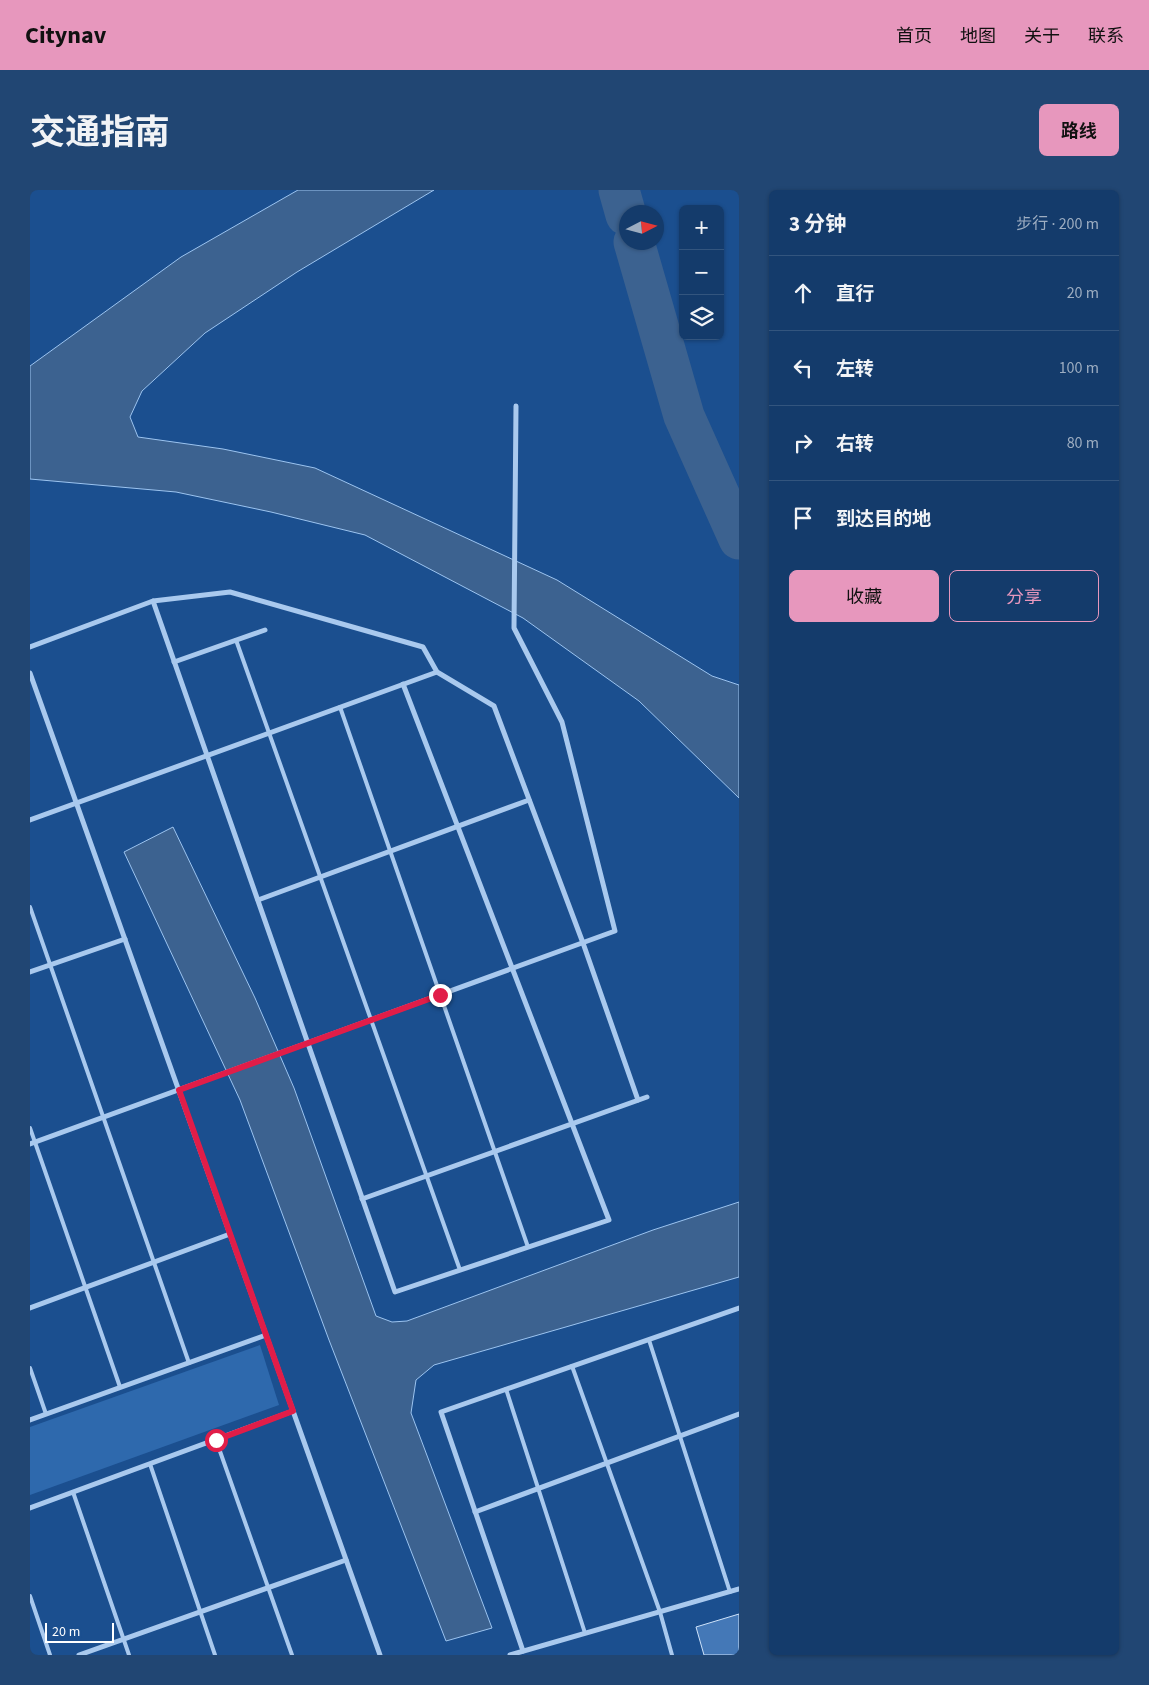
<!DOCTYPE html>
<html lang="zh">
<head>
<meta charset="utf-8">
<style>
	:root { --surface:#143b6b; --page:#214673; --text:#f1f3f6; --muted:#9dadc1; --line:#33557e; --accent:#e797bd }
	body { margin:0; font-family:"Source Sans 3","Noto Sans SC",sans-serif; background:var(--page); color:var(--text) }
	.controls { position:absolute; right:15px; top:15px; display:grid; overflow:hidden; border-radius:8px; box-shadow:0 1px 4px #0004 }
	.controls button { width:45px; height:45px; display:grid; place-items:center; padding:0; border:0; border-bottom:1px solid var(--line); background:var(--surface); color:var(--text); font:25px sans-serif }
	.compass { position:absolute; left:589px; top:15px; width:45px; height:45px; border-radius:50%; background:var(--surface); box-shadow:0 1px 4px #0004; rotate:84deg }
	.scale { position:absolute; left:15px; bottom:12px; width:69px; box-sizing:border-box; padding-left:5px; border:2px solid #fff; border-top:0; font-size:14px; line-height:18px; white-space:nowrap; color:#fff; -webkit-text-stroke:4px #1b4f8f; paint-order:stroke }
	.stop { position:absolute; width:15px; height:15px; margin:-11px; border:4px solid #e11d48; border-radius:50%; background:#fff }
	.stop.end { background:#e11d48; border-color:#fff; box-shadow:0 1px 5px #0008 }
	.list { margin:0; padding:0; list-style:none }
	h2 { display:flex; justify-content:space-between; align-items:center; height:65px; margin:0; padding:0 20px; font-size:21px }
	h2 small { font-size:16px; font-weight:400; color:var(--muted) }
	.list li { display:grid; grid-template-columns:32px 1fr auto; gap:15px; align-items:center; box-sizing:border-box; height:75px; padding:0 20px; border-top:1px solid var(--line) }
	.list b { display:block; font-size:19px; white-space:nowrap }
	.list em { font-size:16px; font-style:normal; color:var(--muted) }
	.actions { display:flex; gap:10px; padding:15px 20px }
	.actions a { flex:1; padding:11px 0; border:1px solid var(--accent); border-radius:8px; text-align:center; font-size:18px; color:var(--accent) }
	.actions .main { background:var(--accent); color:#111 }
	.icon { flex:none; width:28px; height:28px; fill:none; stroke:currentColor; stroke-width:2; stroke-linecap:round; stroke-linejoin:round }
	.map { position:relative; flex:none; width:709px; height:1465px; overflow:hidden; border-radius:8px }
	header { display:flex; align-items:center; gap:30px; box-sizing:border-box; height:70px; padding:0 25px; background:var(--accent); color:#111 }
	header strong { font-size:24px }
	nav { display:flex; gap:28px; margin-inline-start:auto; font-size:18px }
	.intro { display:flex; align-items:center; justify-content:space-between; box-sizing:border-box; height:120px; padding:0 30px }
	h1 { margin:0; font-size:35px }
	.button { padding:12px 22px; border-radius:8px; background:var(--accent); color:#111; font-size:18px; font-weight:700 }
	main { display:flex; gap:30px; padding:0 30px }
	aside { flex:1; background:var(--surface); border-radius:8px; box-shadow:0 1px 4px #0004 }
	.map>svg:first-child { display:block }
	.green { fill:#2e69ad }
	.water { fill:#3c6290; stroke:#9cc4f0 }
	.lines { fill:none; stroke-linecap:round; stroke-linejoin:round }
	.river { stroke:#3c6290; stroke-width:41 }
	.building { fill:#4478b7; stroke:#cfe3fa }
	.lane { stroke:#a9c9ee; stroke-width:4 }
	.street { stroke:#a9c9ee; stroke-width:5 }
	.route { stroke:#e11d48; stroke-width:6 }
</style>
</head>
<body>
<header>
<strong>Citynav</strong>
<nav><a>首页</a><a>地图</a><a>关于</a><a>联系</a></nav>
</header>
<div class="intro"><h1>交通指南</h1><a class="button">路线</a></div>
<main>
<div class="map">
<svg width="709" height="1465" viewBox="0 0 709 1465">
	<rect width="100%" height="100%" fill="#1b4f8f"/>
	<polygon class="green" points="230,1155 249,1215 0,1305 0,1237"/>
	<g class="water">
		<polygon points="268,0 404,0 267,82 175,143 112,201 100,227 108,247 193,259 285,278 527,390 682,486 709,495 709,608 609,511 493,428 335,345 241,322 146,302 0,289 0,176 151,67"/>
		<polygon points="143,637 225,808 264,898 346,1126 362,1132 377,1131 623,1040 709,1012 709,1087 404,1175 386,1190 381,1223 462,1438 416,1451 299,1150 210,910 94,662"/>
	</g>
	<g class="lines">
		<g class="river">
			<polyline points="589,0 596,25"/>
			<polyline points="604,52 654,226 709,349"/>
		</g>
	</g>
	<polygon class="building" points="709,1424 709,1465 674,1465 666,1437"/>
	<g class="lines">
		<g class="lane">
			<polyline points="206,450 430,1080"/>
			<polyline points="310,517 498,1057"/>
			<polyline points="0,717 159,1173"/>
			<polyline points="0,938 90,1197"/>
			<polyline points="619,1150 700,1402"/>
			<polyline points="542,1176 630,1422 642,1465"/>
			<polyline points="0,1178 16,1224"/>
			<polyline points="476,1199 555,1443"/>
			<polyline points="186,1250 262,1465"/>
			<polyline points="120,1274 185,1465"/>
			<polyline points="43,1302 99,1465"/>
			<polyline points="0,1406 20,1465"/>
		</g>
		<g class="street">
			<polyline points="123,411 365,1102 579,1030 373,494"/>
			<polyline points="0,457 123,411 200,402 393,457 407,482 464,516 553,753 608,910"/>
			<polyline points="144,472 235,440"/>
			<polyline points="0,483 350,1465"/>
			<polyline points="0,630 407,482"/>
			<polyline points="228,710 499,610"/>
			<polyline points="0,782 95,749"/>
			<polyline points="0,954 585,741 532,532 484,438 486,216"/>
			<polyline points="332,1009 617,907"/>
			<polyline points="0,1118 200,1044"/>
			<polyline points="0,1230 236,1145"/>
			<polyline points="0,1318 263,1221"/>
			<polyline points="445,1322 709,1224"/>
			<polyline points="493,1461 411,1222 709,1118"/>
			<polyline points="49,1465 316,1370"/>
			<polyline points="480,1465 709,1399"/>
		</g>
	</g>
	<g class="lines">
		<polyline class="route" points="186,1250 263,1221 149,900 410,805"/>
	</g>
</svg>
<div class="controls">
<button>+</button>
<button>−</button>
<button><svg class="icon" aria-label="layers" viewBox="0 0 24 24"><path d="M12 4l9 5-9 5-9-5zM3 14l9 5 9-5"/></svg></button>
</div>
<svg class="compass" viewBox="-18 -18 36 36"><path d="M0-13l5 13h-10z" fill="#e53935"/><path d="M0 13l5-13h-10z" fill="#9dadc1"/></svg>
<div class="scale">20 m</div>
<div class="stop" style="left:186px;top:1250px"></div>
<div class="stop end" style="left:410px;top:805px"></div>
</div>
<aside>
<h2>3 分钟<small>步行 · 200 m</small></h2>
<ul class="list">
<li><svg class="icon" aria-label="ahead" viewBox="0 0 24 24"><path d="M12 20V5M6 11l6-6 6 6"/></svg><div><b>直行</b></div><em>20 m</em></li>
<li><svg class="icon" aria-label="left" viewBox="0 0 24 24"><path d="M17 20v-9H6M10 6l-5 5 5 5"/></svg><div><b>左转</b></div><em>100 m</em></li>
<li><svg class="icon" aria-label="right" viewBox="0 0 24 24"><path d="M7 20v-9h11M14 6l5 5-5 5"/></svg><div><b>右转</b></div><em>80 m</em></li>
<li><svg class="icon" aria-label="arrive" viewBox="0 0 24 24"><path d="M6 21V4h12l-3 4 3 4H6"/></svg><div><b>到达目的地</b></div></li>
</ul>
<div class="actions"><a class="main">收藏</a><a>分享</a></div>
</aside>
</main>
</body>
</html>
